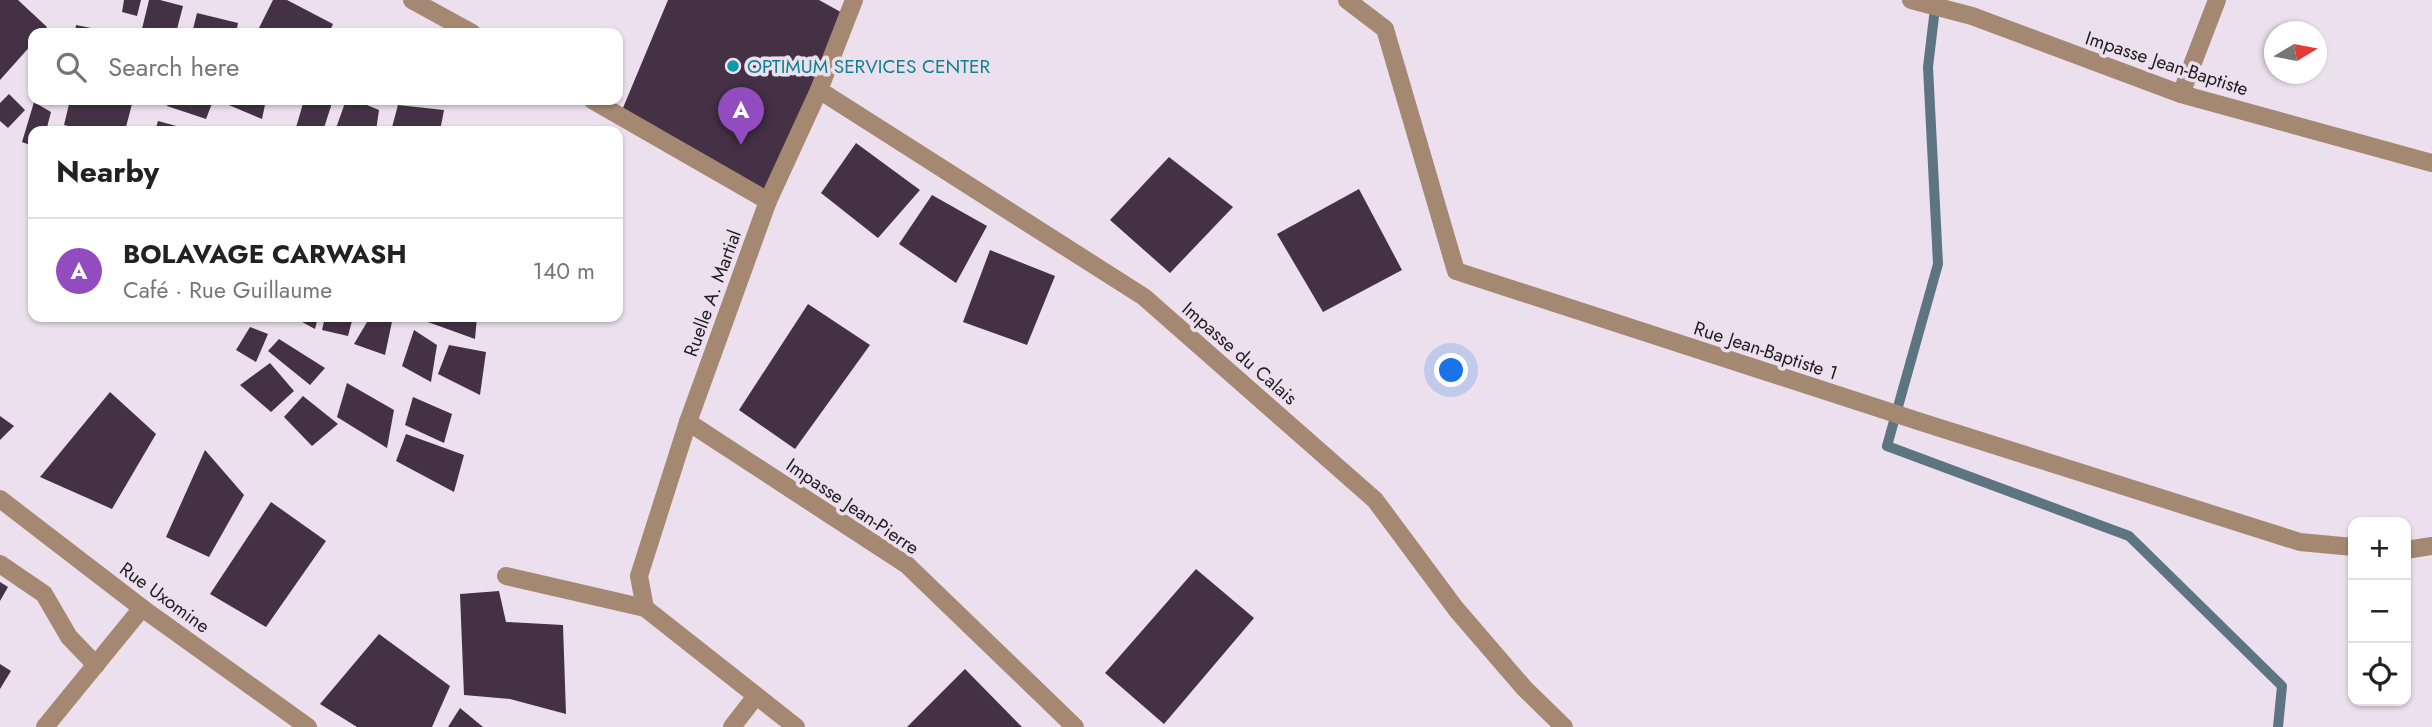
<!DOCTYPE html>
<html lang="en">
<head>
<meta charset="utf-8">
<style>
	:root { --surface:#fff; --page:#f2f2f2; --text:#222; --muted:#767676; --line:#e0e0e0; --accent:#934cbf }
	body { margin:0; font-family:Jost,sans-serif; background:var(--page); color:var(--text) }
	.controls { position:absolute; right:21px; bottom:21px; display:grid; overflow:hidden; border-radius:14px; box-shadow:0 2px 5px #0004 }
	.controls button { width:63px; height:63px; display:grid; place-items:center; padding:0; border:0; border-bottom:2px solid var(--line); background:var(--surface); color:var(--text); font:35px sans-serif }
	.compass { position:absolute; left:2264px; top:21px; width:63px; height:63px; border-radius:50%; background:var(--surface); box-shadow:0 2px 5px #0004; rotate:80deg }
	.you { position:absolute; left:1452px; top:371px; width:24px; height:24px; margin:-18px; border:5px solid #fff; border-radius:50%; background:#1a73e8; box-shadow:0 0 0 10px #1a73e833 }
	.badge { display:grid; place-items:center; width:46px; height:46px; border-radius:50%; background:var(--accent); color:#fff; font-size:23px; font-weight:700 }
	.pin { position:absolute; translate:-50% -58px; filter:drop-shadow(0 2px 4px #0008) }
	.pin::after { content:''; position:absolute; top:37px; width:24px; height:21px; background:inherit; clip-path:polygon(0 0,100% 0,50% 100%) }
	.list { margin:0; padding:0; list-style:none }
	h2 { display:flex; justify-content:space-between; align-items:center; height:91px; margin:0; padding:0 28px; font-size:30px }
	h2 small { font-size:23px; font-weight:400; color:var(--muted) }
	.list li { display:grid; grid-template-columns:46px 1fr auto; gap:21px; align-items:center; box-sizing:border-box; height:105px; padding:0 28px; border-top:2px solid var(--line) }
	.list b { display:block; font-size:26px; white-space:nowrap }
	.list p { margin:0; font-size:23px; white-space:nowrap; color:var(--muted) }
	.list em { font-size:23px; font-style:normal; color:var(--muted) }
	.icon { flex:none; width:38px; height:38px; fill:none; stroke:currentColor; stroke-width:2; stroke-linecap:round; stroke-linejoin:round }
	.map { position:relative; flex:none; width:2432px; height:727px; overflow:hidden }
	.search { position:absolute; background:var(--surface); box-shadow:0 2px 5px #0004; left:28px; top:28px; width:595px; height:77px; display:flex; align-items:center; gap:18px; box-sizing:border-box; padding:0 24px; border-radius:14px; color:var(--muted); font-size:26px }
	.panel { position:absolute; background:var(--surface); box-shadow:0 2px 5px #0004; left:28px; top:126px; width:595px; height:196px; border-radius:14px }
	.map>svg:first-child { display:block }
	.lines { fill:none; stroke-linecap:round; stroke-linejoin:round }
	.stream { stroke:#5d7580; stroke-width:10 }
	.building { fill:#443146 }
	.minor { stroke:#a48872; stroke-width:18 }
	.culture-dot { fill:#0f9aa8; stroke:#ede0ee; stroke-width:2.5 }
	.labels { text-anchor:middle; stroke-width:7; stroke-linejoin:round; paint-order:stroke }
	.street-label { font-size:19px; fill:#211c22; stroke:#ede0ee }
	.culture-label { font-size:19px; fill:#0d838f; stroke:#ede0ee; text-anchor:start }
</style>
</head>
<body>
<div class="map">
<svg width="2432" height="727" viewBox="0 0 2432 727">
	<rect width="100%" height="100%" fill="#ede0ee"/>
	<g class="lines">
		<polyline class="stream" points="1936,0 1928,67 1938,264 1887,446 2129,536 2282,686 2278,727"/>
	</g>
	<g class="building">
		<polygon points="0,0 18,0 47,27 42,33 33,33 33,43 0,80"/>
		<polygon points="124,0 141,0 137,16 122,12"/>
		<polygon points="149,0 160,0 183,6 176,33 141,33"/>
		<polygon points="273,0 287,0 333,24 329,33 260,33 257,32"/>
		<polygon points="668,0 819,0 848,16 768,201 620,115"/>
		<polygon points="197,13 238,23 236,33 192,33"/>
		<polygon points="76,25 101,30 100,33 75,33"/>
		<polygon points="9,94 25,110 8,128 0,121 0,103"/>
		<polygon points="70,100 133,100 125,131 88,131 64,125"/>
		<polygon points="170,100 211,100 213,101 206,119 167,106"/>
		<polygon points="225,100 266,100 262,119 224,103"/>
		<polygon points="304,100 333,100 323,131 295,131"/>
		<polygon points="346,100 355,100 379,110 376,131 335,131"/>
		<polygon points="34,102 51,112 46,131 33,131 33,146 22,142"/>
		<polygon points="398,105 444,110 440,131 391,131"/>
		<polygon points="158,121 191,130 191,131 155,131"/>
		<polygon points="856,143 920,190 878,238 821,193"/>
		<polygon points="1169,157 1233,207 1170,273 1110,220"/>
		<polygon points="1359,189 1402,270 1323,312 1277,234"/>
		<polygon points="932,195 987,226 956,283 899,244"/>
		<polygon points="990,250 1055,276 1027,345 963,322"/>
		<polygon points="808,304 870,345 795,449 739,410"/>
		<polygon points="293,317 318,317 315,329"/>
		<polygon points="325,317 353,317 348,336 322,330"/>
		<polygon points="370,317 393,317 385,355 354,344"/>
		<polygon points="414,317 477,317 475,339"/>
		<polygon points="250,327 268,334 256,362 236,350"/>
		<polygon points="414,330 437,345 431,382 402,366"/>
		<polygon points="279,339 325,368 310,385 268,351"/>
		<polygon points="449,345 486,352 480,395 438,374"/>
		<polygon points="270,363 294,391 271,412 240,385"/>
		<polygon points="347,383 394,410 387,448 337,417"/>
		<polygon points="110,392 156,434 112,509 40,477"/>
		<polygon points="303,396 338,424 312,446 284,417"/>
		<polygon points="413,397 452,414 444,443 405,425"/>
		<polygon points="0,416 14,426 0,440"/>
		<polygon points="406,434 464,455 454,492 396,461"/>
		<polygon points="205,450 244,495 209,557 166,537"/>
		<polygon points="271,502 326,541 266,627 210,594"/>
		<polygon points="1196,569 1254,618 1164,724 1105,673"/>
		<polygon points="0,582 8,587 0,601"/>
		<polygon points="499,591 506,622 563,625 566,714 510,699 464,695 460,594"/>
		<polygon points="379,634 450,686 432,727 357,727 320,704"/>
		<polygon points="0,664 11,671 0,689"/>
		<polygon points="965,669 1022,727 907,727"/>
		<polygon points="460,708 483,727 448,727"/>
	</g>
	<g class="lines">
		<g class="minor">
			<polyline points="412,0 472,33"/>
			<polyline points="1347,0 1385,29 1456,271 1921,422 2300,542 2353,547"/>
			<polyline points="1911,0 1972,16 2181,94 2432,163"/>
			<polyline points="819,90 1144,297 1375,500 1456,609 1525,689 1564,727"/>
			<polyline points="2181,94 2217,0"/>
			<polyline points="592,100 768,201"/>
			<polyline points="688,422 907,565 1075,727"/>
			<polyline points="0,499 142,608 308,727"/>
			<polyline points="2406,550 2432,546"/>
			<polyline points="0,564 44,594 69,637 96,665"/>
			<polyline points="506,576 645,608 796,727"/>
			<polyline points="645,608 639,576 688,422 768,201 819,90 854,0"/>
			<polyline points="45,727 142,608"/>
			<polyline points="732,727 756,696"/>
		</g>
	</g>
	<circle class="culture-dot" cx="733" cy="66" r="7"/>
	<g class="labels">
		<g class="street-label">
			<text transform="translate(2167 63) rotate(18)" y="7">Impasse Jean-Baptiste</text>
			<text transform="translate(712 293) rotate(-70)" y="7">Ruelle A. Martial</text>
			<text transform="translate(1766 350) rotate(18)" y="7">Rue Jean-Baptiste 1</text>
			<text transform="translate(1240 353) rotate(41)" y="7">Impasse du Calais</text>
			<text transform="translate(853 506) rotate(34)" y="7">Impasse Jean-Pierre</text>
			<text transform="translate(165 597) rotate(36)" y="7">Rue Uxomine</text>
		</g>
		<g class="culture-label">
			<text x="747" y="73">OPTIMUM SERVICES CENTER</text>
		</g>
	</g>
</svg>
<div class="controls">
<button>+</button>
<button>−</button>
<button><svg class="icon" aria-label="locate" viewBox="0 0 24 24"><circle cx="12" cy="12" r="6"/><path d="M12 2v4M12 18v4M2 12h4M18 12h4"/></svg></button>
</div>
<svg class="compass" viewBox="-18 -18 36 36"><path d="M0-13l5 13h-10z" fill="#e53935"/><path d="M0 13l5-13h-10z" fill="#767676"/></svg>
<div class="you"></div>
<div class="pin badge" style="left:741px;top:145px">A</div>
<div class="search"><svg class="icon" aria-label="search" viewBox="0 0 24 24"><circle cx="10" cy="10" r="6"/><path d="M15 15l6 6"/></svg>Search here</div>
<section class="panel">
<h2>Nearby<small></small></h2>
<ul class="list">
<li><span class="badge">A</span><div><b>BOLAVAGE CARWASH</b><p>Café · Rue Guillaume</p></div><em>140 m</em></li>
</ul>
</section>
</div>
</body>
</html>
